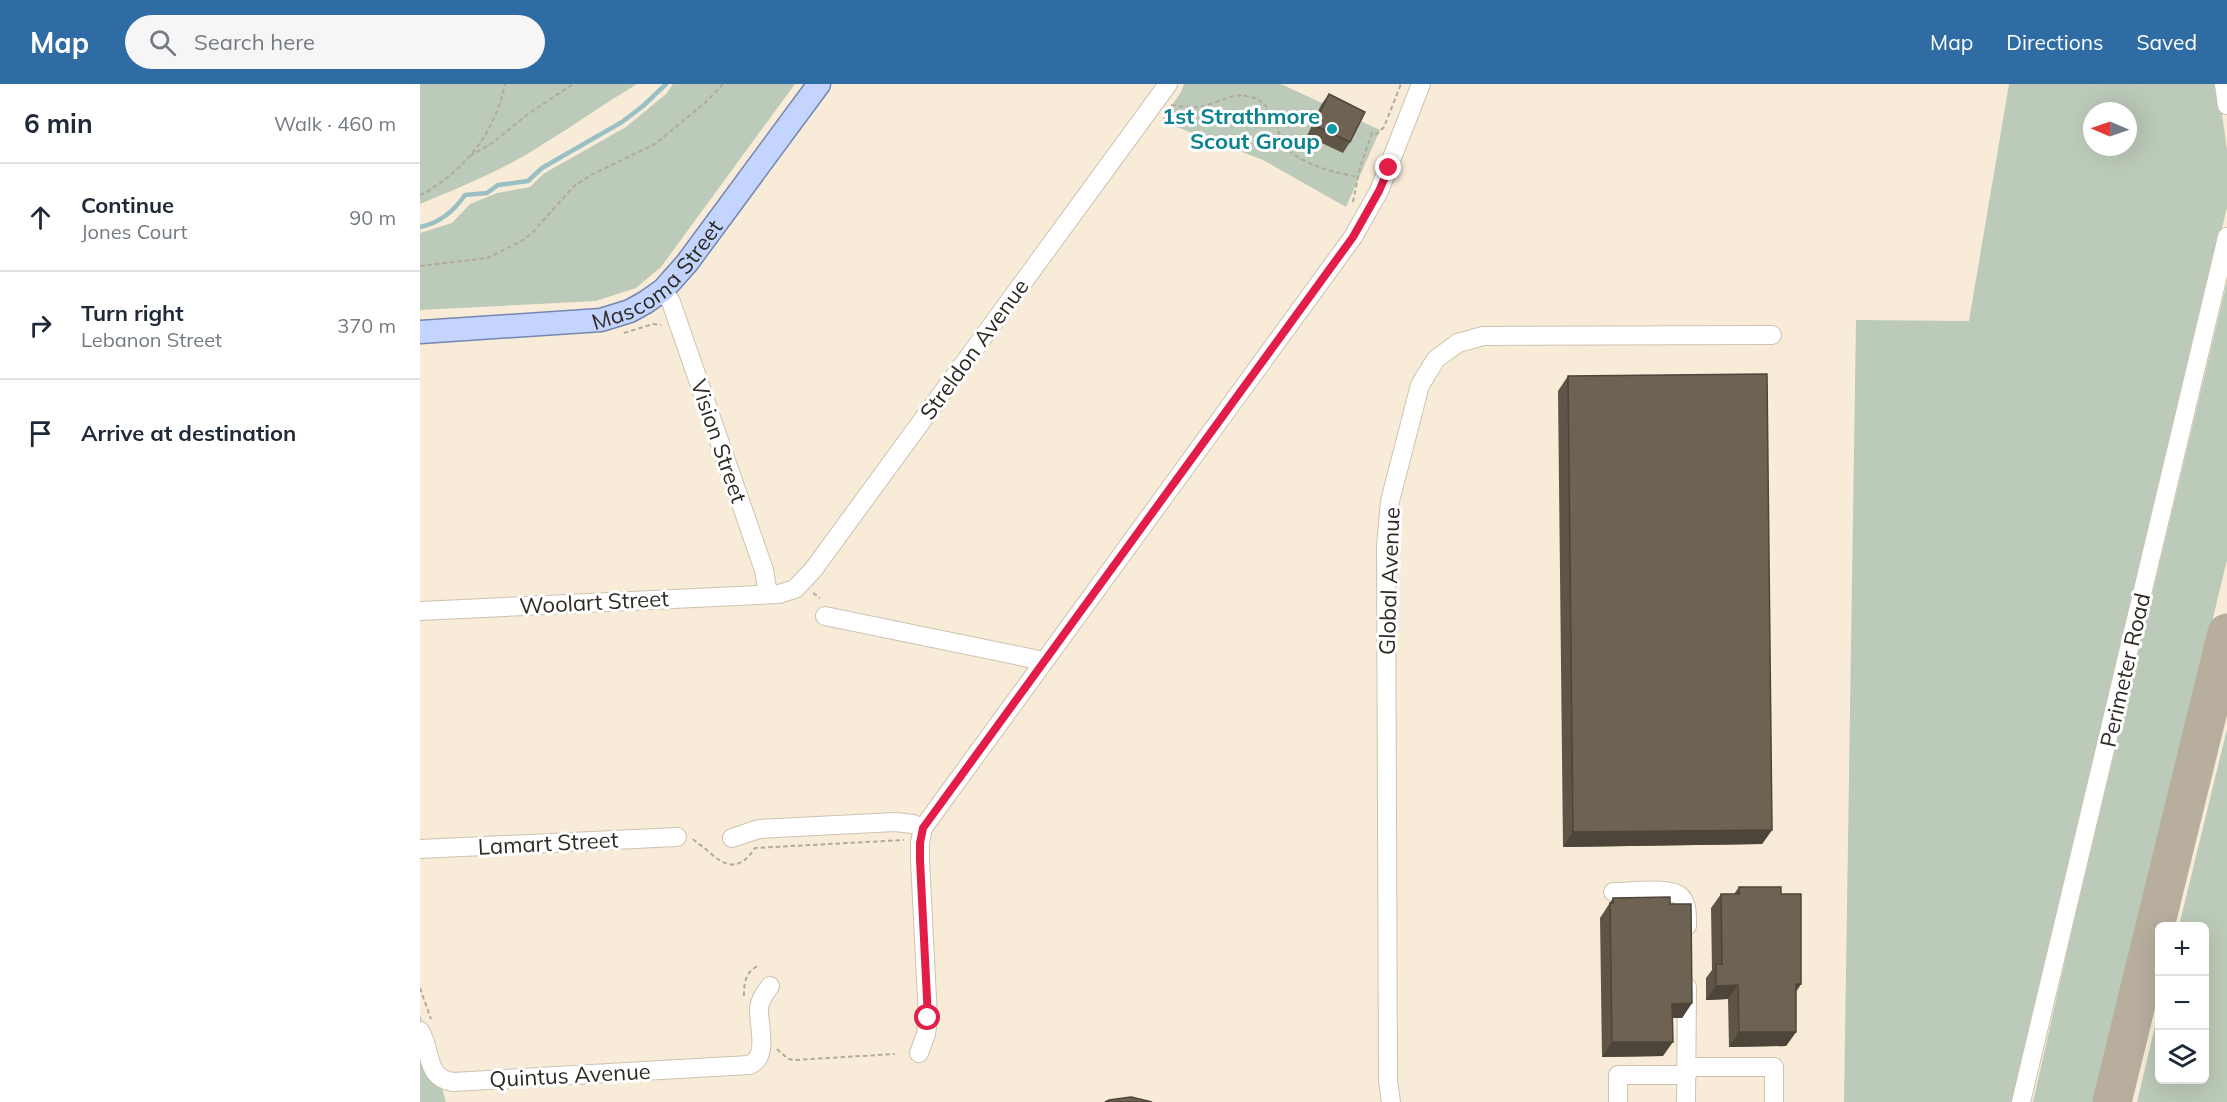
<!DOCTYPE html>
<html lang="en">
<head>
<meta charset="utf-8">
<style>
	:root { --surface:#fff; --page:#f6f6f7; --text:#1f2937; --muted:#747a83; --line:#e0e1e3; --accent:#2f6ca3 }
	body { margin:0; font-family:Mulish,sans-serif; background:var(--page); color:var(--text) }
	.controls { position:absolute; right:18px; bottom:18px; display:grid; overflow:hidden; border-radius:9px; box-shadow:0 6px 24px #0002 }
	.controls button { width:54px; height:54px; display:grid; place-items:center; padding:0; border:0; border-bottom:2px solid var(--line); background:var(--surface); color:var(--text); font:30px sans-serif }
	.compass { position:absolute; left:1663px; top:18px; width:54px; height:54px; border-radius:50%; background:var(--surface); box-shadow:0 6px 24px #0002; rotate:272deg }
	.stop { position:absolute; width:18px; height:18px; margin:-14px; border:4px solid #e11d48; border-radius:50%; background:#fff }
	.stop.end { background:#e11d48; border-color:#fff; box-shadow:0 2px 6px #0008 }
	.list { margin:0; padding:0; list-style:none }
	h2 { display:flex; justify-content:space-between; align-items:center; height:78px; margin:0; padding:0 24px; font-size:26px }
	h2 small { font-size:20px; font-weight:400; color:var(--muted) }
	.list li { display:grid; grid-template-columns:39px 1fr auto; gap:18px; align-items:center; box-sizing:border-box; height:108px; padding:0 24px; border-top:2px solid var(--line) }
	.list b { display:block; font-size:22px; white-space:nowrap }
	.list p { margin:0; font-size:20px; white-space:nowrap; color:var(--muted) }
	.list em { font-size:20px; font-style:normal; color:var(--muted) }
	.icon { flex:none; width:33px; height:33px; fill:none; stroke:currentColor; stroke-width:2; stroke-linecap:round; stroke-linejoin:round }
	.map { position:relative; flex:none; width:1807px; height:1018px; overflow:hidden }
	header { display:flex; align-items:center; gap:36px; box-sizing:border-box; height:84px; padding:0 30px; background:var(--accent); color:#fff }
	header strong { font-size:28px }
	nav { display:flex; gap:33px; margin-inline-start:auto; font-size:21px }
	.search { width:420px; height:54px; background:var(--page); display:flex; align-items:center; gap:15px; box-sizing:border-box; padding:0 21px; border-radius:33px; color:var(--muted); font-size:22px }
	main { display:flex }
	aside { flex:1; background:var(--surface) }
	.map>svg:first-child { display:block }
	.green { fill:#bccab9; fill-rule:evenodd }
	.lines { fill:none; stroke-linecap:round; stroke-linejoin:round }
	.stream { stroke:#9ac0c5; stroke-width:4.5 }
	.taxiway { stroke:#b7ae9e; stroke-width:39 }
	.minor-casing { stroke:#cdc2b0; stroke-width:20 }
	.major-casing { stroke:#7586b1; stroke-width:25 }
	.path { stroke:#b3aa9b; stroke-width:2; stroke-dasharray:4.5 3; stroke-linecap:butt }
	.minor { stroke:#fff; stroke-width:18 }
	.major { stroke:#c3d4fe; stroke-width:22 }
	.wall { fill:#5f5547 }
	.shaded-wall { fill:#4d453a }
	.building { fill:#6e6353; stroke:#4d453a; stroke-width:1.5 }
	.route { stroke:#e11d48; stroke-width:8 }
	.culture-dot { fill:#0f9aa8; stroke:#fff; stroke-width:2 }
	.labels { text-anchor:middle; stroke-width:6; stroke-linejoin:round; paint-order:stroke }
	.culture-label { font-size:22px; font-weight:bold; fill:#0d838f; stroke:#fff; text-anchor:end }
	.street-label { font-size:22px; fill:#2f2a23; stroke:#fff }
</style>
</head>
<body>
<header>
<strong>Map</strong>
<div class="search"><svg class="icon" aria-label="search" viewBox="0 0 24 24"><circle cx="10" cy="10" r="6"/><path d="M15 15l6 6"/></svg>Search here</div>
<nav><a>Map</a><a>Directions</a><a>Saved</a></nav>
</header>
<main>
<aside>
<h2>6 min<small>Walk · 460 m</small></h2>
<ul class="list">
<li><svg class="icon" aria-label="ahead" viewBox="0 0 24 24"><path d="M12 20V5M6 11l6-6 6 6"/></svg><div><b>Continue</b><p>Jones Court</p></div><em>90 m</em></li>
<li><svg class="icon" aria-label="right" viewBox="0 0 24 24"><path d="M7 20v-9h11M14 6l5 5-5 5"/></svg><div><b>Turn right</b><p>Lebanon Street</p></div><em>370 m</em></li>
<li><svg class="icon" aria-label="arrive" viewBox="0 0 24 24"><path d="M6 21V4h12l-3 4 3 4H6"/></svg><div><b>Arrive at destination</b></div></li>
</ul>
</aside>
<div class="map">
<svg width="1807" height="1018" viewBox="0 0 1807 1018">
	<rect width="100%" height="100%" fill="#f8ecd9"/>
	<g class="green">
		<path d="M 0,0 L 217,0 C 184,20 153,42 120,62 C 83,86 41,103 0,120 Z"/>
		<polygon points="253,0 375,0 241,183 216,204 176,217 0,226 0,149 32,139 50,120 77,109 110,103 123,90 206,43 246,10"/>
		<polygon points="764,0 861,0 960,46 926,123 843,76 741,37 761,8"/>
		<path d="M 1589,0 L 1798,0 L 1807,66 L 1807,123 L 1596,1018 L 1424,1018 L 1436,236 L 1549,237 ZM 1672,27 L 1708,27 L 1708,63 L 1672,63 Z"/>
		<polygon points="1807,198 1807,476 1676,1018 1613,1018 1654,837"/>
		<polygon points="1807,645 1807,1018 1717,1018 1739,925 1740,996 1784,996 1784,842 1759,842"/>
		<polygon points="0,930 26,1018 0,1018"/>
	</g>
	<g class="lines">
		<path class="stream" d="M 0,143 C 20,139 34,127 45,111 L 67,109 L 78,101 L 108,97 L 122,84 L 202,38 L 223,22 L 246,0"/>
		<polyline class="taxiway" points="1692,1018 1807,549"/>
		<g class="minor-casing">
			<g id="minor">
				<polyline points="1804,0 1807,21"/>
				<polyline points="243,206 251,218 344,486 348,510"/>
				<polyline points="0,527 359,510 375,505 393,486 748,0"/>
				<polyline points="405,532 624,577"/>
				<polyline points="312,754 339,745 475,738 493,740 503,744"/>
				<polyline points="0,765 257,753"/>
				<path d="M 1193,808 C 1208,808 1247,803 1259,811 C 1268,818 1267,832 1267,842"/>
				<path d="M 0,947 C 12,967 5,994 33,998 L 329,981 C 350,973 338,941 339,924 C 340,915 345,909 350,902"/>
				<polyline points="499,969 506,950 508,934 500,776 500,759 503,744 933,153 959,107 1001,0"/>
				<polyline points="1267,983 1354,983 1354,1018"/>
				<polyline points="971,1018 968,997 966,462 970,417 1000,301 1016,275 1038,259 1063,252 1352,251"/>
				<polyline points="1198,1018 1198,991 1267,991"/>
				<polyline points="1266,1018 1267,903"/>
				<polyline points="1601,1018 1807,153"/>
			</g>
		</g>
		<g class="major-casing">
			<g id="major">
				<path id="s1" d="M 0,248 L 181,236 L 210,227 L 226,218 L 243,206 L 267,179 L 399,0"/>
			</g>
		</g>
		<g class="path">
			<path d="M 751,21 C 764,23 775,25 788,21 C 801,17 813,9 827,12 C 859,17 852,54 873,70 C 892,83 916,89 938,93"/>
			<polyline points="50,72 72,59 108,30 153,0"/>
			<path d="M 0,111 C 7,109 13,103 20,99 C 54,75 77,40 85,0"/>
			<polyline points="933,118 940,83 952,49 957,50 964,43 981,0"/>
			<polyline points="0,182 68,174 103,156 113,148 153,103 169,92 235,60 286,18 303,0"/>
			<polyline points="204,249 233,240 241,241"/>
			<polyline points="393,509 400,514"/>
			<path d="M 273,755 C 276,759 283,762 288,767 C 306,784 320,787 335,764 L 484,756"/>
			<polyline points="0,904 11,935"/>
			<path d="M 324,912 C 324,899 325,888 338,882"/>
			<polyline points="357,965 368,975 374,976 475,970"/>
		</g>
		<use href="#minor" class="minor"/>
		<use href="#major" class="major"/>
	</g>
	<g class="wall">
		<polygon points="909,10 930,58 923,69 887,52 901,21"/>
		<polygon points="1148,292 1352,746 1342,760 1143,763 1138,307"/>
		<polygon points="1319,803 1361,810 1381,900 1376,908 1376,948 1366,962 1309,963 1308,915 1286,916 1286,894 1292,886 1291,824 1301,810 1314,810"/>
		<polygon points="1193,814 1250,820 1272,919 1262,934 1252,934 1243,972 1182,973 1180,834"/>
	</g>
	<g class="shaded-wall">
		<polygon points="1352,746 1342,760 1143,763 1153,748"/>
		<polygon points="1376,900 1381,900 1371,914"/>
		<polygon points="1318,901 1308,915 1286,916 1296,902"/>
		<polygon points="1272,919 1262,934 1242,934 1252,920"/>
		<polygon points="1319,948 1376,948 1366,962 1309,963"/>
		<polygon points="1192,958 1253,958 1243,972 1182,973"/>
	</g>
	<g class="building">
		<polygon points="909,10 945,28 930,58 894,41"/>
		<polygon points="1347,290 1352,746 1153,748 1148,292"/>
		<polygon points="1319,803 1361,803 1361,810 1381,810 1381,900 1376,900 1376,948 1319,948 1318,901 1296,902 1296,880 1302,880 1301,810 1319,810"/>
		<polygon points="1250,813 1250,820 1271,820 1272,919 1252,920 1253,958 1192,958 1190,819 1193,819 1193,814"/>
		<polygon points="711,1013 732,1018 685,1018 689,1016"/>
	</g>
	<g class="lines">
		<polyline class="route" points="508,934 500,776 500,759 503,744 933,153 959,107 969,84"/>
	</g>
	<circle class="culture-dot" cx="912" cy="45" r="6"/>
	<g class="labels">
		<g class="culture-label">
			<text x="900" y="40">1st Strathmore<tspan x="900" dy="25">Scout Group</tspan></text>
		</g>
		<g class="street-label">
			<text dy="8" stroke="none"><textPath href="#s1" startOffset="255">Mascoma Street</textPath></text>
			<text transform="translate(554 265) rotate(-54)" y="8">Streldon Avenue</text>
			<text transform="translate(299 357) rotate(71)" y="8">Vision Street</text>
			<text transform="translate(969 497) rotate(-88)" y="8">Global Avenue</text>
			<text transform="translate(174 518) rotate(-3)" y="8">Woolart Street</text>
			<text transform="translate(1705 586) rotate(-77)" y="8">Perimeter Road</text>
			<text transform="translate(128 759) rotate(-3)" y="8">Lamart Street</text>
			<text transform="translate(150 991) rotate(-3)" y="8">Quintus Avenue</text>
		</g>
	</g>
</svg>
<div class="controls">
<button>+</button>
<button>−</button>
<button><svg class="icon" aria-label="layers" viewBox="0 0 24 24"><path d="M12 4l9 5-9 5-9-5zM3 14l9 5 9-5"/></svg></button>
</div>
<svg class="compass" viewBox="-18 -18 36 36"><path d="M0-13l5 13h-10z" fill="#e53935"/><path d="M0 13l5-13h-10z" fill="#747a83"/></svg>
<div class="stop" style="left:508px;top:934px"></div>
<div class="stop end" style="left:969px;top:84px"></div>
</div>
</main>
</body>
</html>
